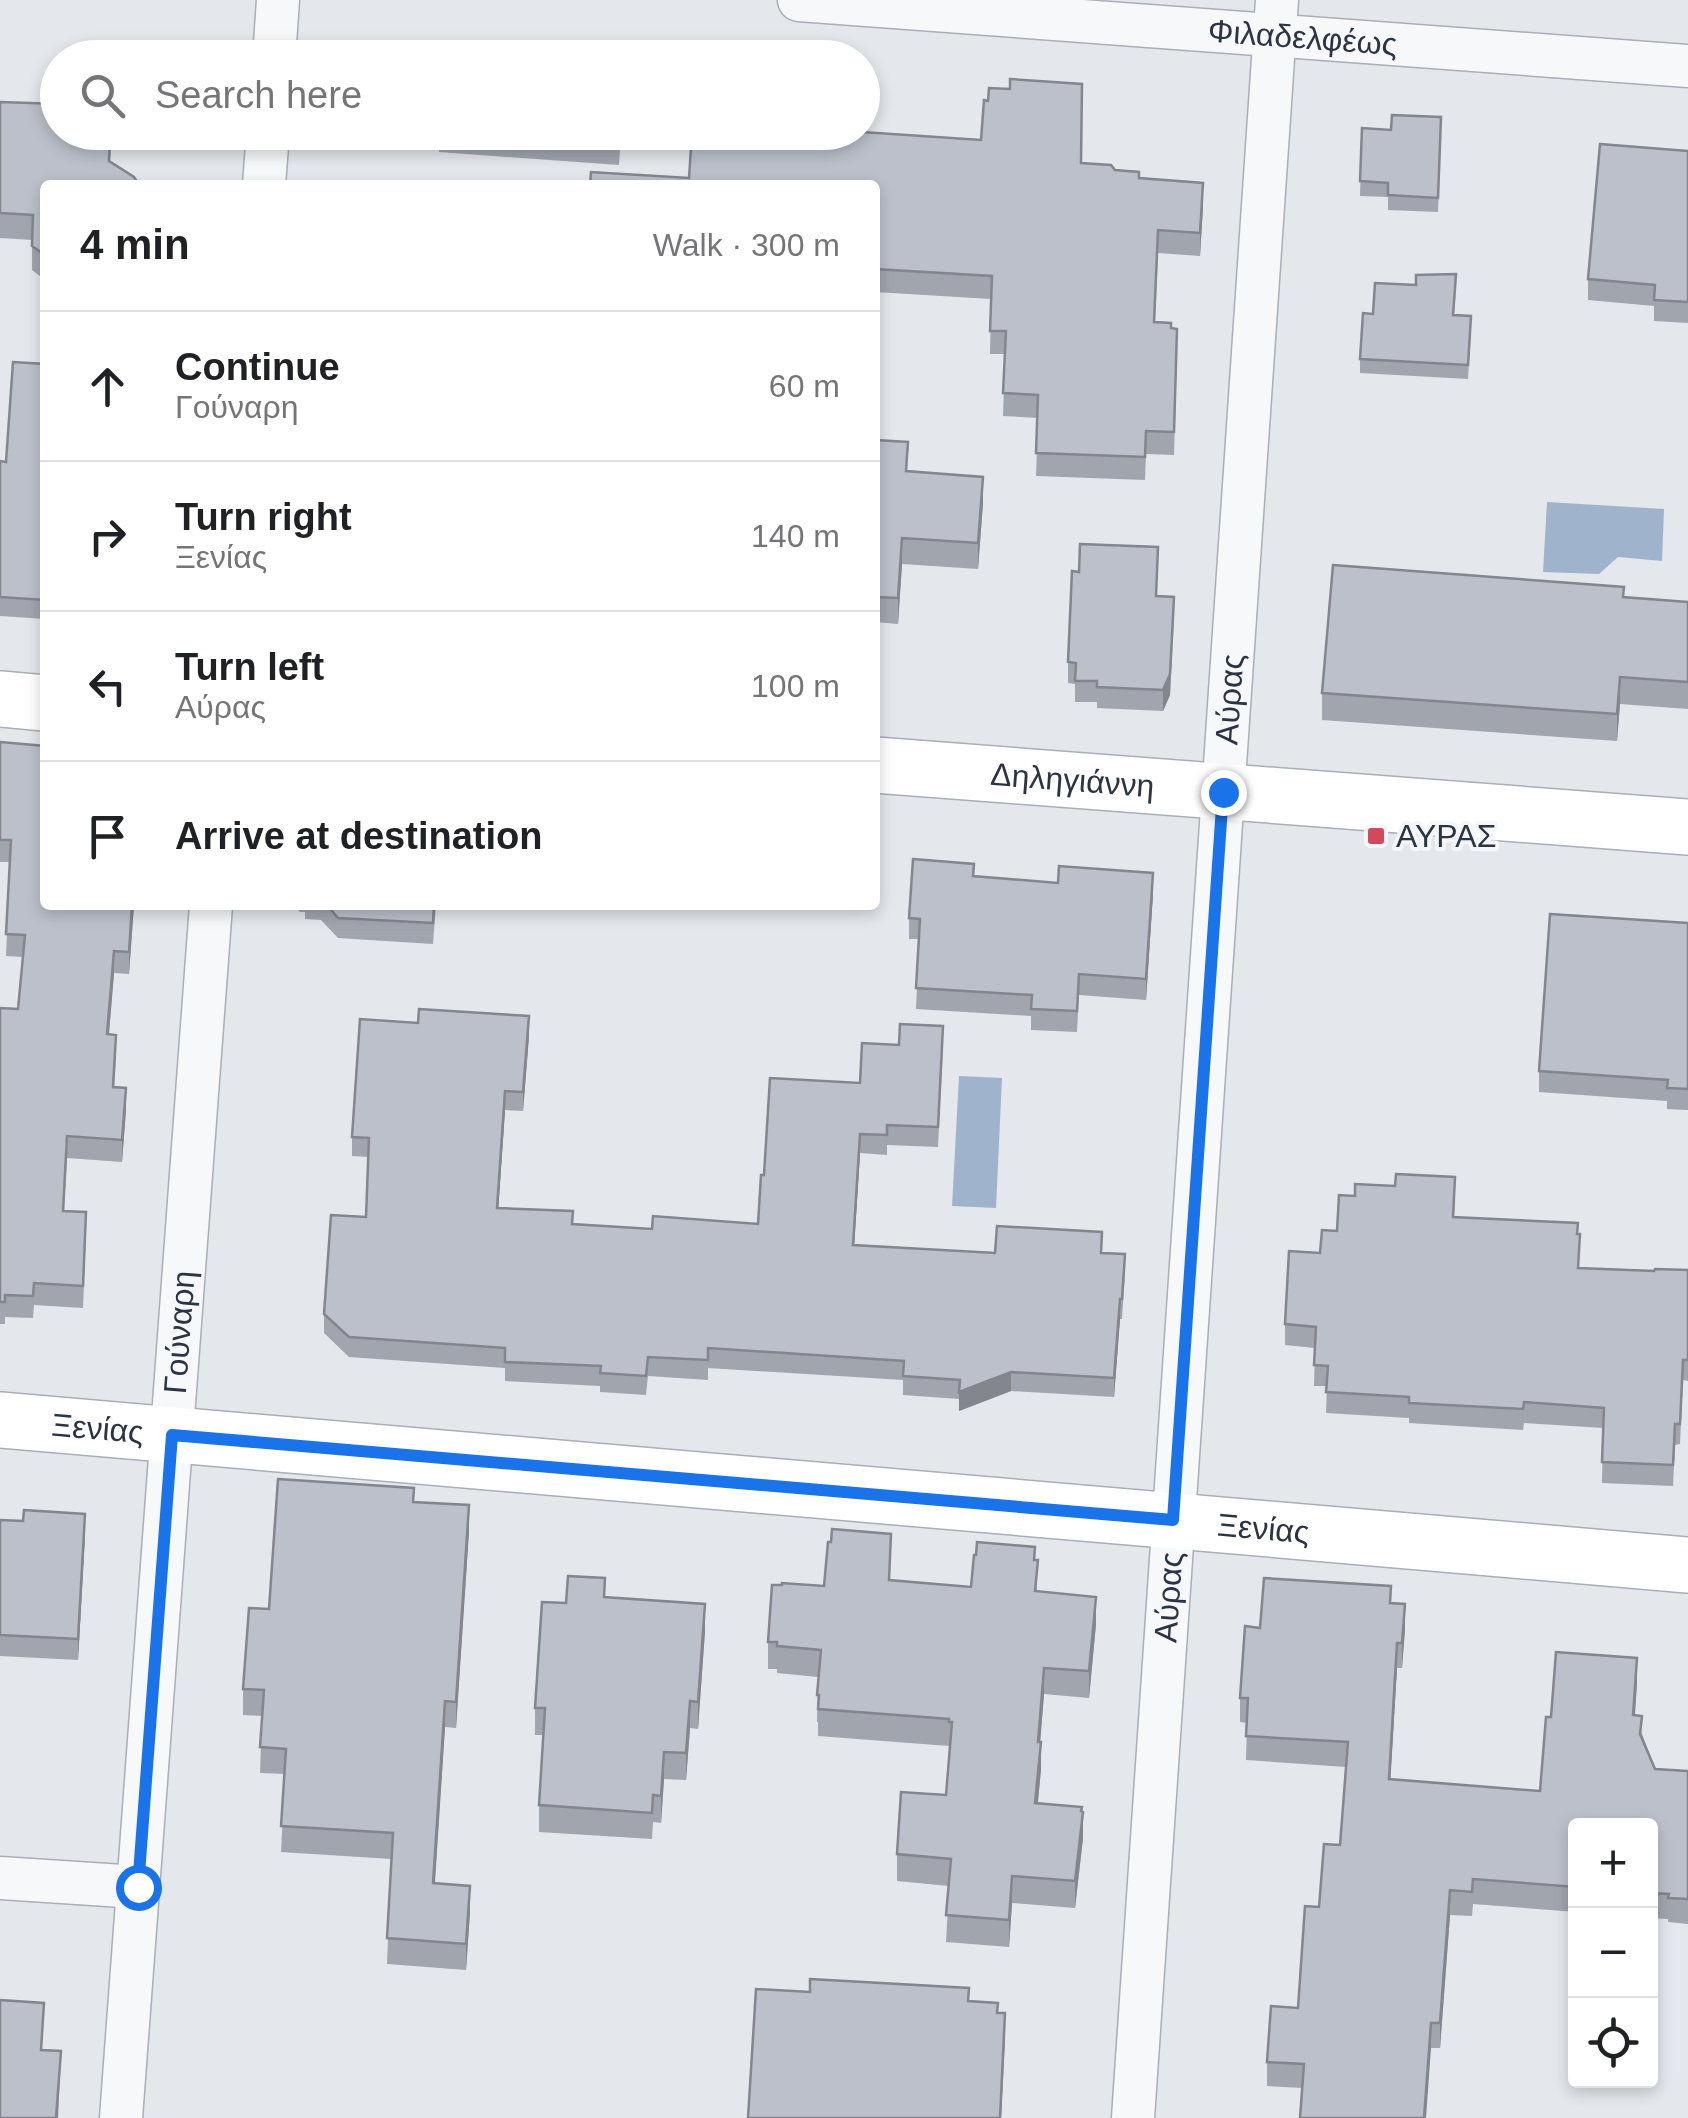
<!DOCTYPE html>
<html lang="en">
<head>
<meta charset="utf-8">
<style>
	:root { --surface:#fff; --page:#f2f2f2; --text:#202124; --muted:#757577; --line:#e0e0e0 }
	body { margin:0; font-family:Arial,sans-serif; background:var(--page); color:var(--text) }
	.controls { position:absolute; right:30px; bottom:30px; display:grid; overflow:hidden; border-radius:10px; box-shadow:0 5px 15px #0003 }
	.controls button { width:90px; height:90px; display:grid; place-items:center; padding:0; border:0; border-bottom:2px solid var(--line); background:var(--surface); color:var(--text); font:50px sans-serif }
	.stop { position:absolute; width:30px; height:30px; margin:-22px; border:8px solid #1a73e8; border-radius:50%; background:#fff }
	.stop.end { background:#1a73e8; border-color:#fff; box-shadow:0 2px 10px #0008 }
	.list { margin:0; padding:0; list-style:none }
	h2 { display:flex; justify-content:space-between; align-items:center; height:130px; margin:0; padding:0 40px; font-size:42px }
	h2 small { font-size:32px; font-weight:400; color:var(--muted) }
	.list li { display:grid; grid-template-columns:65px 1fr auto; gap:30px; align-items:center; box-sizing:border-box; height:150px; padding:0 40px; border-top:2px solid var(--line) }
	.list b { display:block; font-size:38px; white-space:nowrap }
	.list p { margin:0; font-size:32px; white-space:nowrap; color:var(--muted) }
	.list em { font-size:32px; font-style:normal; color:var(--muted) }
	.icon { flex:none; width:55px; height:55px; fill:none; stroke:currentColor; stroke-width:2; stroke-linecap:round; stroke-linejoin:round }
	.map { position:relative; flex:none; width:1688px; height:2118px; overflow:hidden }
	.search { position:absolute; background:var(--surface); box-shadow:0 5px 15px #0003; left:40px; top:40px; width:840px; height:110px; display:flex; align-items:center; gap:25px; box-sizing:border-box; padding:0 35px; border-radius:55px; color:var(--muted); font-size:38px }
	.panel { position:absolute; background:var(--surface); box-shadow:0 5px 15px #0003; left:40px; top:180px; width:840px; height:730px; border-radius:10px }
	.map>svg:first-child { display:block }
	.water { fill:#9fb4cc }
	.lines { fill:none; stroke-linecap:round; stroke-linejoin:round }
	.street-casing { stroke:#a9aeb7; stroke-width:45 }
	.secondary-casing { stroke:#a9aeb7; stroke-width:58 }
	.street { stroke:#f7f8fa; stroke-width:42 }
	.secondary { stroke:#fff; stroke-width:55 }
	.wall { fill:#a1a5ae }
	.shaded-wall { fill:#83868d }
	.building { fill:#bbc0ca; stroke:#83868d; stroke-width:2.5 }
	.route { stroke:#1a73e8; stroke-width:12 }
	.poi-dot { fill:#d1495b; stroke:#f4f6f9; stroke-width:4 }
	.labels { text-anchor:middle; stroke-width:8; stroke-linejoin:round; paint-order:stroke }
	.street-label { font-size:32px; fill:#2b3445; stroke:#f4f6f9 }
	.poi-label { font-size:32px; fill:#2b3445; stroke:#f4f6f9; text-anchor:start }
</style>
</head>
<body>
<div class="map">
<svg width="1688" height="2118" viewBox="0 0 1688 2118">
	<rect width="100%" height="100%" fill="#e4e7ec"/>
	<g class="water">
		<polygon points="1547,502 1664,509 1662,561 1618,557 1599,574 1543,572"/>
		<polygon points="959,1076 1002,1078 996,1208 952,1206"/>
	</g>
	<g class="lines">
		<g class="street-casing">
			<g id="street">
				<path id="s1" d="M 799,0 L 1688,66"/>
				<polyline points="274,58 278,0"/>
				<polyline points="264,185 268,132"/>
				<polyline points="0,1878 138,1887"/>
				<path id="s2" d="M 121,2118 L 211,905"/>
				<path id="s3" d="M 1133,2118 L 1277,0"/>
			</g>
		</g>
		<g class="secondary-casing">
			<g id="secondary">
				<polyline points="0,699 45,703"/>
				<path id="s4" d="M 875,765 L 1688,827"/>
				<path id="s5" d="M 0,1420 L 1688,1565"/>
			</g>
		</g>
		<use href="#street" class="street"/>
		<use href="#secondary" class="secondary"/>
	</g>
	<g class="wall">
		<polygon points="0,102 58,132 112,132 110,162 45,185 45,280 32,270 32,240 0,238"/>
		<polygon points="1362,128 1441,132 1438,212 1388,210 1388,197 1360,196"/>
		<polygon points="439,132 621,132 619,165 439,152"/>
		<polygon points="1688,151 1688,323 1654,321 1654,306 1588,300 1588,279"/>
		<polygon points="1082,163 1115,170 1139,178 1203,206 1200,256 1158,253 1155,322 1171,328 1177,352 1174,455 1146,454 1145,480 1036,476 1038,418 1003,416 1005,354 990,354 991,299 875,292 875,185 689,178"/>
		<polygon points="1456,288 1454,315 1471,330 1468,379 1360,373 1360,359 1373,314"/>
		<polygon points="45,364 45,619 0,616 0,461 6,462"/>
		<polygon points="875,440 908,471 983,503 978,569 902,564 898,624 875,622"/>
		<polygon points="1157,596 1174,618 1170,695 1163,711 1097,708 1097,702 1075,702 1075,684 1068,683 1068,662"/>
		<polygon points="1624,597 1688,602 1688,709 1620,704 1617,741 1322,720 1322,693"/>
		<polygon points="0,742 134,905 129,974 114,973 109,1034 116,1057 114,1088 126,1110 122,1162 67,1158 64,1211 86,1234 83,1308 34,1305 33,1318 5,1317 5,1324 0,1324 0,1008 18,1009 23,957 6,956 10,862 0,862"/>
		<polygon points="974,877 1153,894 1146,1000 1079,995 1077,1032 1031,1030 1031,1016 916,1009 919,939 909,939 909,918"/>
		<polygon points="293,905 436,905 433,944 338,938 321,920 305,919 305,912 300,912"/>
		<polygon points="1688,923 1688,1110 1667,1109 1667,1101 1539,1092 1539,1071"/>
		<polygon points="529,1036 523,1111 505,1110 498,1208 573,1224 652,1229 758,1224 764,1175 860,1083 943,1046 938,1147 887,1145 887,1155 860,1153 854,1245 995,1253 1102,1253 1125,1273 1122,1319 1120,1319 1114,1397 1011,1391 959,1411 959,1399 903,1395 903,1380 708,1368 708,1380 648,1376 646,1395 600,1392 600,1386 505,1381 505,1368 349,1357 324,1333 324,1314 366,1217 368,1157 352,1156 352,1137"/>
		<polygon points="1455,1198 1454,1217 1579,1268 1654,1271 1688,1270 1688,1381 1683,1380 1680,1444 1675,1445 1673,1486 1602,1483 1603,1428 1524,1423 1523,1430 1409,1423 1409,1418 1326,1413 1327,1386 1314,1386 1315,1348 1285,1345 1285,1324 1320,1253 1337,1231"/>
		<polygon points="414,1502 469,1531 456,1728 445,1727 435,1883 470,1912 466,1970 387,1964 391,1859 281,1852 285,1774 260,1773 262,1716 243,1715 243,1689 269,1609"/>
		<polygon points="0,1520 85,1535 78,1660 0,1656"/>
		<polygon points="1035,1560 1037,1591 1096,1624 1089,1698 1044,1694 1040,1742 1041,1769 1038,1803 1083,1838 1075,1908 1012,1903 1009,1947 946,1942 949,1886 897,1881 897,1854 946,1795 949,1746 818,1736 818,1722 817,1722 818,1677 777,1673 777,1669 768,1669 768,1642 890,1580 971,1587"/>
		<polygon points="605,1597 705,1631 698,1729 690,1728 686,1780 664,1779 661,1823 653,1822 652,1839 539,1832 539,1805 544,1735 535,1735 535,1708 566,1603"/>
		<polygon points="1391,1603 1405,1629 1402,1668 1397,1668 1390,1779 1540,1791 1551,1717 1637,1683 1635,1715 1655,1769 1688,1771 1688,1924 1668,1922 1668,1919 1650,1918 1650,1826 1576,1826 1576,1912 1473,1904 1472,1916 1450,1915 1440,2048 1431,2048 1302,2088 1267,2086 1267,2062 1298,2008 1319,1907 1340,1845 1346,1767 1246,1760 1247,1723 1240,1722 1240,1698 1260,1628"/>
	</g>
	<g class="shaded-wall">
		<polygon points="1203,183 1203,206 1200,256 1200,233"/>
		<polygon points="983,477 983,503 978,569 978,543"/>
		<polygon points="902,538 902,564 898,624 898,598"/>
		<polygon points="1174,597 1170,695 1163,711 1163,690"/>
		<polygon points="1620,677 1620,704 1617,741 1617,714"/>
		<polygon points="1153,873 1153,894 1146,1000 1146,979"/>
		<polygon points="132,905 134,905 129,974 129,952"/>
		<polygon points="114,951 114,973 107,1056 107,1034"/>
		<polygon points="529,1016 529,1036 523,1111 523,1092"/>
		<polygon points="126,1088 126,1110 122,1162 122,1140"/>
		<polygon points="505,1091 505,1110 497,1228 497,1208"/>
		<polygon points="860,1134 860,1153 853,1264 853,1245"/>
		<polygon points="1120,1299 1120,1319 1114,1397 1114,1378"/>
		<polygon points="1011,1372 1011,1391 959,1411 959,1392"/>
		<polygon points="469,1505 469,1531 456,1728 456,1702"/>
		<polygon points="85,1514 85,1535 78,1660 78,1639"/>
		<polygon points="1096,1597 1096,1624 1089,1698 1089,1671"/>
		<polygon points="705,1604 705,1631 698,1729 698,1702"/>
		<polygon points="1405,1604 1405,1629 1402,1668 1402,1643"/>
		<polygon points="1397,1643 1397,1668 1389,1804 1389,1779"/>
		<polygon points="1637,1658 1637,1683 1633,1740 1633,1715"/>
		<polygon points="1044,1668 1044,1694 1038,1769 1038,1742"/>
		<polygon points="445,1701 445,1727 433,1909 433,1883"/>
		<polygon points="690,1701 690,1728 686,1780 686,1753"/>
		<polygon points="1041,1742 1041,1769 1035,1830 1035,1803"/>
		<polygon points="664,1752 664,1779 661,1823 661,1796"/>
		<polygon points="1083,1812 1083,1838 1075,1908 1075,1881"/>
		<polygon points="1012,1876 1012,1903 1009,1947 1009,1920"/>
		<polygon points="470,1886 470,1912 466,1970 466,1944"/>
		<polygon points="1450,1890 1450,1915 1440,2048 1440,2023"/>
		<polygon points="1005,2013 1005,2040 1001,2118 1000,2118"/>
		<polygon points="1431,2023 1431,2048 1426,2118 1424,2118"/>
		<polygon points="61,2051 58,2118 56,2118"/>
	</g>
	<g class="building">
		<polygon points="581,46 660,52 660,58 580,58"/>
		<polygon points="444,54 498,58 444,58"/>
		<polygon points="1010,79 1082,84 1081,163 1111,165 1115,170 1139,172 1139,178 1203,183 1200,233 1158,230 1154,322 1171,323 1171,328 1177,329 1174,432 1146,431 1145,457 1036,453 1038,395 1003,393 1006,331 990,331 992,276 875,269 875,185 590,185 591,172 689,178 692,132 862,132 981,140 984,100 988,101 989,88 1010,89"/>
		<polygon points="0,102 58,104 58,132 110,132 109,161 134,177 139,185 45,185 45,255 32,246 33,215 0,213"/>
		<polygon points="1392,115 1441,117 1438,198 1388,195 1388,183 1360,181 1362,128 1391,130"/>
		<polygon points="453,132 620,132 619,144"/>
		<polygon points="1600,144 1688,151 1688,302 1654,300 1655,285 1588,279"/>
		<polygon points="1456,274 1453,315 1471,316 1468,365 1360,359 1363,313 1373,314 1375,283 1416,285 1416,275"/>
		<polygon points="13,362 45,364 45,600 0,597 0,461 6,462"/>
		<polygon points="875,440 908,442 906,471 983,477 978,543 902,538 898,598 875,597"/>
		<polygon points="1080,544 1158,547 1156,596 1174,597 1170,674 1163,690 1097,687 1097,681 1075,681 1076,663 1068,662 1072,571 1079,572"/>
		<polygon points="1333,565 1624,587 1623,597 1688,602 1688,682 1620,677 1617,714 1322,693"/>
		<polygon points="0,742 45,746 45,905 132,905 129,952 114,951 107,1034 116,1035 113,1087 126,1088 122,1140 67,1136 63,1211 86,1212 83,1286 34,1283 33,1296 5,1295 5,1302 0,1302 0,1008 18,1009 25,935 6,934 11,840 0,840"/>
		<polygon points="913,859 974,864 973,876 1058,883 1059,866 1153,873 1146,979 1079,974 1077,1011 1031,1009 1032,995 916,988 920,919 909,918"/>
		<polygon points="327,905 434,905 433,923 338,918"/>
		<polygon points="1550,914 1688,923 1688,1089 1667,1088 1668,1080 1539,1071"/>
		<polygon points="419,1009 529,1016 523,1092 505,1091 497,1208 573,1211 572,1224 652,1229 653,1216 758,1224 761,1175 764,1175 770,1078 860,1083 862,1043 899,1045 900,1024 943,1026 938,1127 887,1125 887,1135 860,1134 853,1245 995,1253 997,1226 1102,1232 1101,1253 1125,1254 1122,1299 1120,1299 1114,1378 1011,1372 959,1392 960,1380 903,1376 904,1361 708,1348 708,1360 648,1357 646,1376 600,1373 601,1366 505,1362 505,1348 349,1337 324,1314 331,1215 366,1217 369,1138 352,1137 360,1019 418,1023"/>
		<polygon points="1396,1174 1455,1177 1453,1217 1578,1223 1577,1234 1580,1234 1578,1268 1654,1271 1655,1269 1688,1270 1688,1360 1683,1360 1680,1424 1675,1424 1673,1465 1602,1462 1604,1408 1524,1402 1523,1409 1409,1403 1409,1397 1326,1392 1328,1366 1314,1365 1316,1327 1285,1324 1289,1251 1320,1253 1322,1230 1337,1231 1339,1195 1355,1196 1355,1184 1395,1186"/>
		<polygon points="278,1479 414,1488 413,1502 469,1505 456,1702 445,1701 433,1883 470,1886 466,1944 387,1938 393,1833 281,1826 286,1749 260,1747 264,1690 243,1689 249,1608 269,1609"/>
		<polygon points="24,1510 85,1514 78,1639 0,1635 0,1520 23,1521"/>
		<polygon points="832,1529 891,1534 889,1580 971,1587 974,1555 976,1555 977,1542 1035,1547 1034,1560 1038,1560 1035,1591 1096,1597 1089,1671 1044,1668 1038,1742 1041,1742 1035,1803 1082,1807 1081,1811 1083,1812 1075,1881 1012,1876 1009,1920 946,1915 951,1859 897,1854 901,1792 946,1795 952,1722 949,1722 949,1719 818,1709 819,1695 817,1695 821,1650 777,1646 777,1642 768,1642 772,1585 782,1585 782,1583 824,1586 828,1542 831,1542"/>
		<polygon points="568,1576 605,1578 604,1597 705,1604 698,1702 690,1701 686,1753 664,1752 661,1796 653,1795 652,1813 539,1805 545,1708 535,1708 542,1602 566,1603"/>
		<polygon points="1264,1578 1391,1586 1390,1603 1405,1604 1402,1643 1397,1643 1389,1779 1540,1791 1546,1717 1551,1717 1556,1652 1637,1658 1633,1715 1642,1716 1640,1734 1655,1769 1688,1771 1688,1899 1668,1898 1669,1894 1650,1893 1650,1826 1576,1826 1576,1887 1473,1879 1472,1892 1450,1890 1440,2023 1431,2023 1424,2118 1300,2118 1304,2064 1267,2062 1271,2006 1298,2008 1305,1906 1319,1907 1324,1844 1340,1845 1348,1742 1246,1736 1248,1698 1240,1698 1245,1626 1260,1628"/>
		<polygon points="810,1979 969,1988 968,2001 998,2003 997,2013 1005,2013 1000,2118 748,2118 756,1989 810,1992"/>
		<polygon points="0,2000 44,2003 41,2050 61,2051 56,2118 0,2118"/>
	</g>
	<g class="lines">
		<polyline class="route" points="138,1887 172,1435 1173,1520 1223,792"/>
	</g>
	<rect class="poi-dot" x="1366" y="826" width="20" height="20" rx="5"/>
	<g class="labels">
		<g class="street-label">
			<text dy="11" stroke="none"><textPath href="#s1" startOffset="505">Φιλαδελφέως</textPath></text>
			<text dy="11" stroke="none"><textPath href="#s3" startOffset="1422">Αύρας</textPath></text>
			<text dy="11" stroke="none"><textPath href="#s4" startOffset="198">Δηληγιάννη</textPath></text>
			<text dy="11" stroke="none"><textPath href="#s2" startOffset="788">Γούναρη</textPath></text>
			<text dy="11" stroke="none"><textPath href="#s5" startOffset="98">Ξενίας</textPath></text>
			<text dy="11" stroke="none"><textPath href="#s5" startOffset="1268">Ξενίας</textPath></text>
			<text dy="11" stroke="none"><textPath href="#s3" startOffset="522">Αύρας</textPath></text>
		</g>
		<g class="poi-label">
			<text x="1396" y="847">ΑΥΡΑΣ</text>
		</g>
	</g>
</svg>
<div class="controls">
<button>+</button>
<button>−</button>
<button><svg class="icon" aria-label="locate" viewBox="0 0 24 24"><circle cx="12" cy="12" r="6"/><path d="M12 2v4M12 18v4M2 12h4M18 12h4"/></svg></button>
</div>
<div class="stop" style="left:138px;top:1887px"></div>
<div class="stop end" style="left:1223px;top:792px"></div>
<div class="search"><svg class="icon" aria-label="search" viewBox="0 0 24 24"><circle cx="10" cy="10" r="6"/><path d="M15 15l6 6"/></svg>Search here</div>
<section class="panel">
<h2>4 min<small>Walk · 300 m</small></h2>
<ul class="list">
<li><svg class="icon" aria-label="ahead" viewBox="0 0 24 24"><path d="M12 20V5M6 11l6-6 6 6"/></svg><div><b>Continue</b><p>Γούναρη</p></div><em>60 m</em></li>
<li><svg class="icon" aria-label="right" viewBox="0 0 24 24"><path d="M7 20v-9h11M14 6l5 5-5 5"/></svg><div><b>Turn right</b><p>Ξενίας</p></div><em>140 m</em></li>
<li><svg class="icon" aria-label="left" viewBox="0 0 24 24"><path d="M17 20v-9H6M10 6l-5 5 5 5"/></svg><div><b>Turn left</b><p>Αύρας</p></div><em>100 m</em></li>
<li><svg class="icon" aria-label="arrive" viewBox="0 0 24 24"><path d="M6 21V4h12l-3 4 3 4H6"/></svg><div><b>Arrive at destination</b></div></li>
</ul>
</section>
</div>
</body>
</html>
